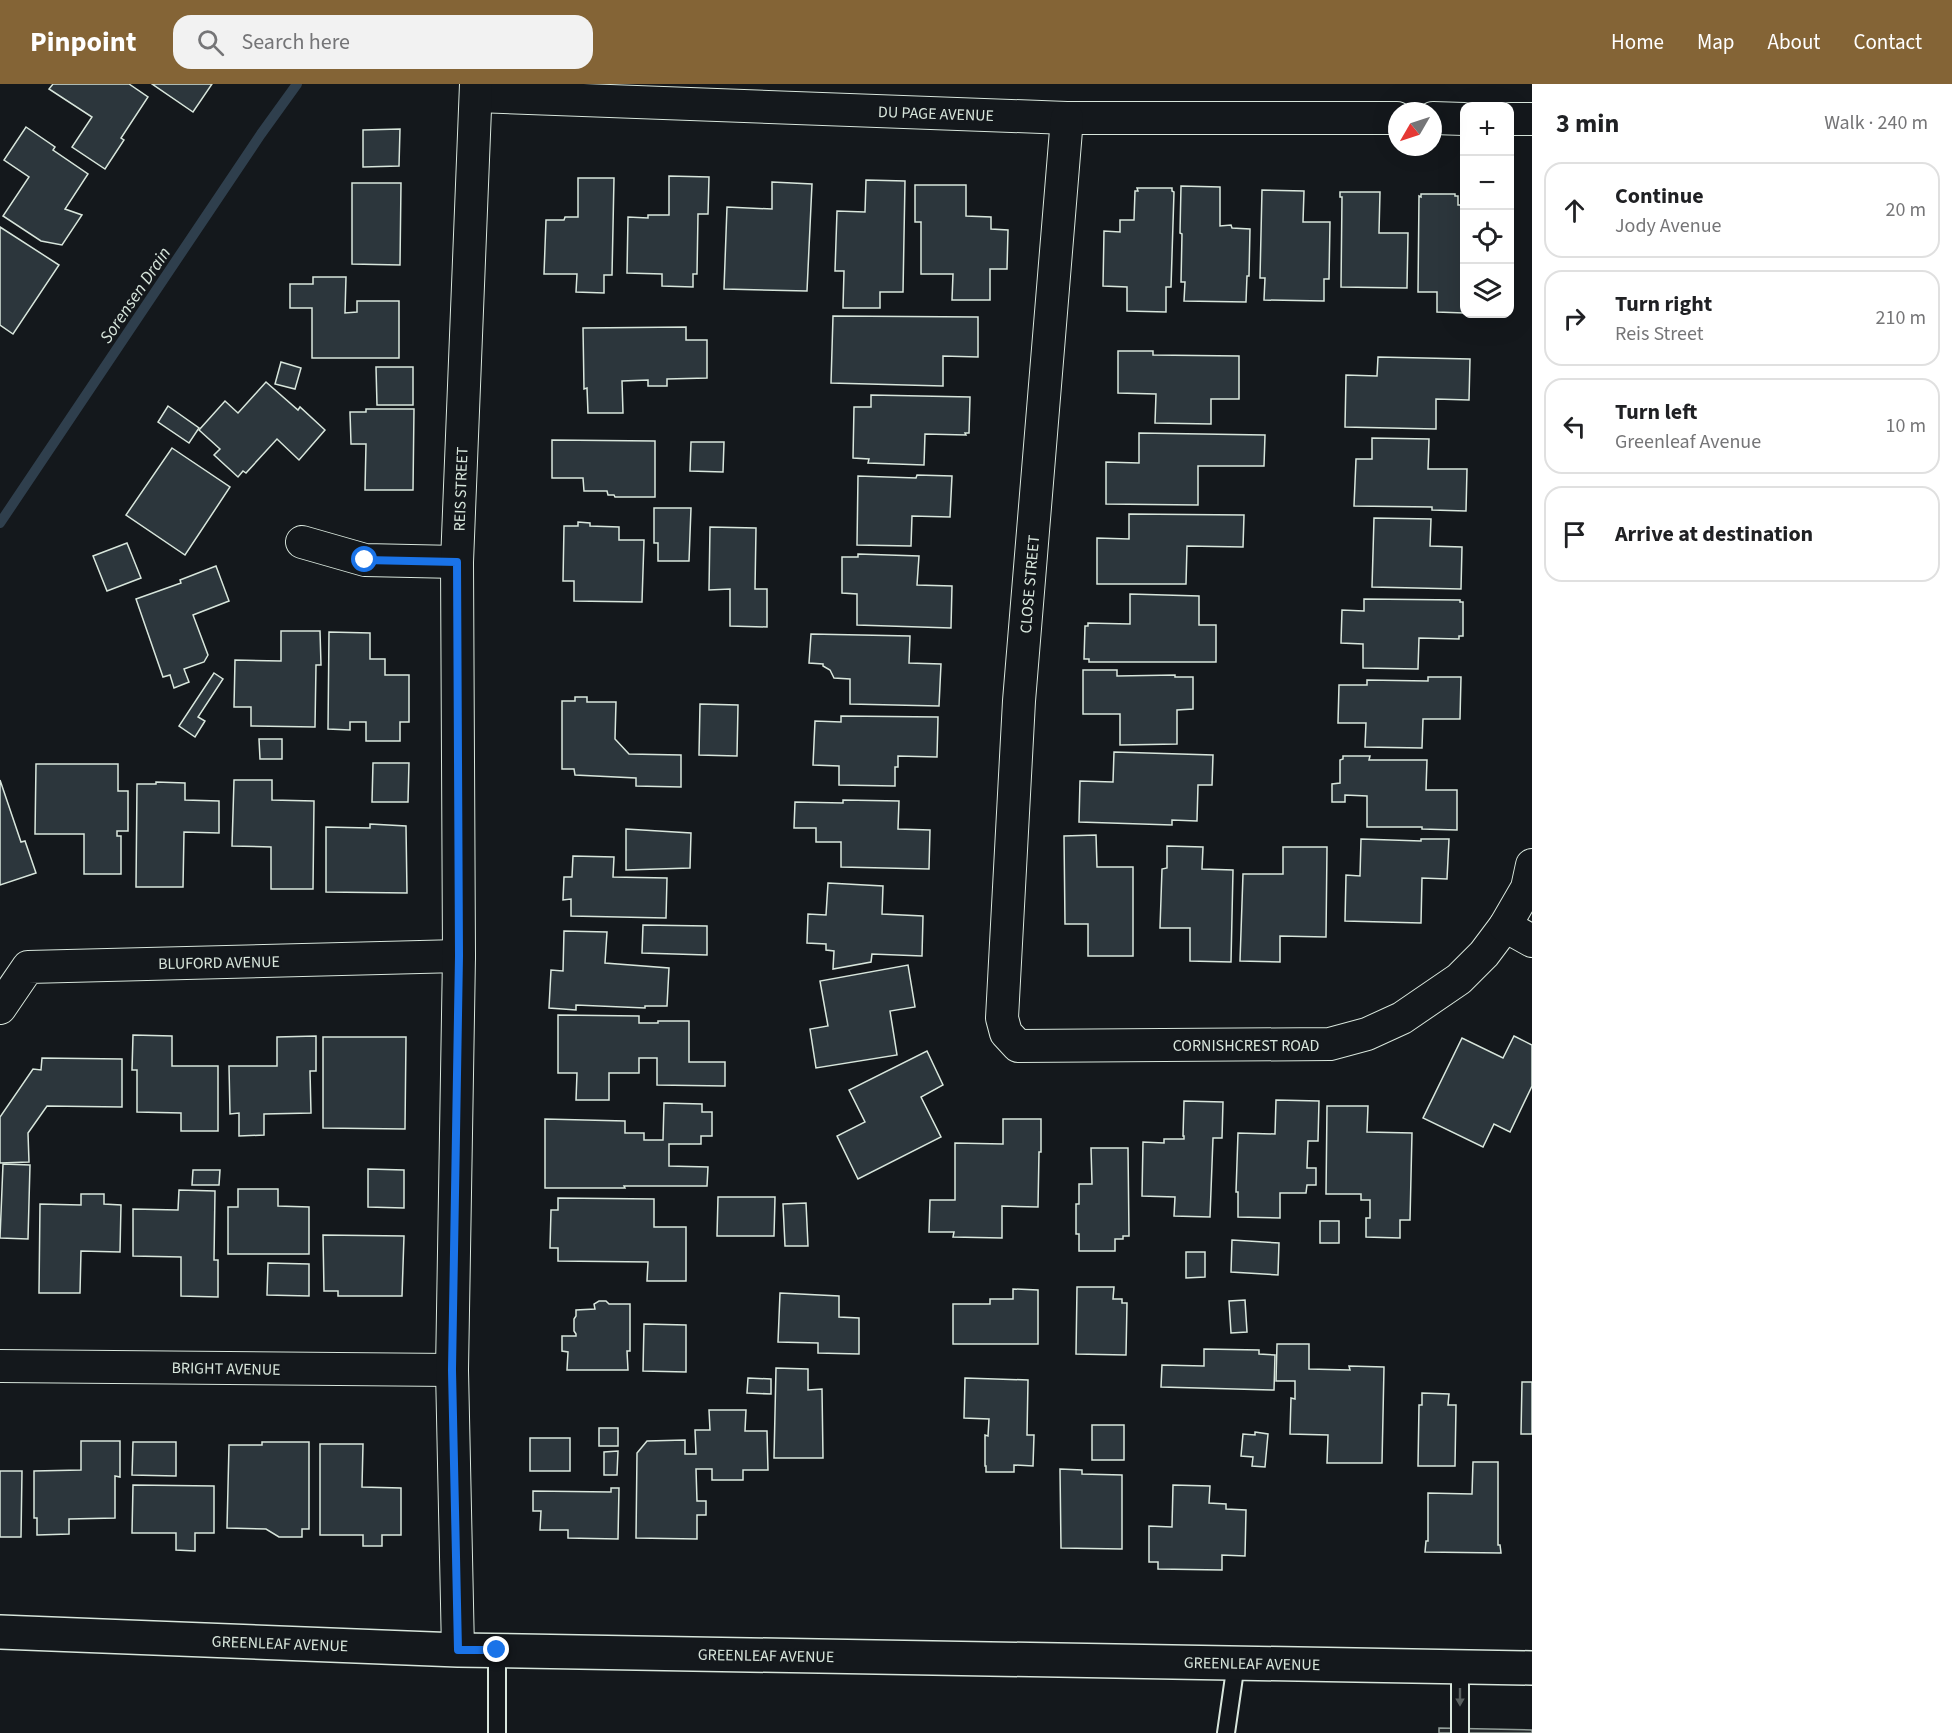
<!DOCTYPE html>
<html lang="en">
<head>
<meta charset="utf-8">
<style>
	:root { --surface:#fff; --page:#f2f2f2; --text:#202124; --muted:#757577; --line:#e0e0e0; --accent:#846436 }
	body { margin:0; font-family:"Source Sans 3",sans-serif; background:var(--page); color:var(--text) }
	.controls { position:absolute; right:18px; top:18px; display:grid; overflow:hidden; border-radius:12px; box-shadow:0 6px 24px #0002 }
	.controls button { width:54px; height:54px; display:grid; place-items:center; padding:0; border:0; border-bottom:2px solid var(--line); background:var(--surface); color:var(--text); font:30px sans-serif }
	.compass { position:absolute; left:1388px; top:18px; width:54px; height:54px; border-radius:50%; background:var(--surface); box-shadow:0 6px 24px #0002; rotate:231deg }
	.stop { position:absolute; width:18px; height:18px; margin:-14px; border:4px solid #1a73e8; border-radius:50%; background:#fff }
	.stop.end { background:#1a73e8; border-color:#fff; box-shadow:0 2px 6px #0008 }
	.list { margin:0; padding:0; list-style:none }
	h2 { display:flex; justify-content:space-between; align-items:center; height:78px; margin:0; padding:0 24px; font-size:26px }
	h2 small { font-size:20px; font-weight:400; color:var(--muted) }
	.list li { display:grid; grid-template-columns:39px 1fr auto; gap:18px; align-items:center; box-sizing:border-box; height:96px; margin:0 12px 12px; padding:0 12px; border:2px solid var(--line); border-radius:18px }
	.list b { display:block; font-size:22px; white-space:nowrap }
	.list p { margin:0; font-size:20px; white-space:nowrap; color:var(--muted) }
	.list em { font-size:20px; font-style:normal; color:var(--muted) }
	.icon { flex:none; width:33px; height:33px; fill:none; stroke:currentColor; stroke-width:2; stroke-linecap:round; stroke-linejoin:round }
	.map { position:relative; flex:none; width:1532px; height:1649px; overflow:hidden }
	header { display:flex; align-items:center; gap:36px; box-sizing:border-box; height:84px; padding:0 30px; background:var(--accent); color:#fff }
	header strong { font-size:28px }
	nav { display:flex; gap:33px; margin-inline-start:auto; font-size:21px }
	.search { width:420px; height:54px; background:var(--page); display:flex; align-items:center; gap:15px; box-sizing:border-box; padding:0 21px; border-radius:18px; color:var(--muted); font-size:22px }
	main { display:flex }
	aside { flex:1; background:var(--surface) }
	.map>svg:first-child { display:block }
	.parking { fill:#24282b; stroke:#939e99; stroke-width:1.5 }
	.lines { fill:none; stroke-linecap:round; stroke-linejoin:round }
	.stream { stroke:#2f3f4d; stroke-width:10 }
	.building { fill:#2c363c; stroke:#d8e6dc; stroke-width:1.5 }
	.service-casing { stroke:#d8e6dc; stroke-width:20 }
	.minor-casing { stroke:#d8e6dc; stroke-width:34 }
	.secondary-casing { stroke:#d8e6dc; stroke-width:36 }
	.service { stroke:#14181c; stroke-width:16 }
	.minor { stroke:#14181c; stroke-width:32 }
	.secondary { stroke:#14181c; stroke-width:33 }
	.oneway { fill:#59605f }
	.route { stroke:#1a73e8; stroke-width:8 }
	.labels { text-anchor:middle; stroke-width:4.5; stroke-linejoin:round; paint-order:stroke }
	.street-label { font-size:16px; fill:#d8e6dc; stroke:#14181c }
	.water-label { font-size:18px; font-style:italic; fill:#d8e6dc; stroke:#14181c }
</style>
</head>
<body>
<header>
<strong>Pinpoint</strong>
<div class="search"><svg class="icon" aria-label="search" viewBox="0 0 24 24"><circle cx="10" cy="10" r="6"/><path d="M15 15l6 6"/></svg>Search here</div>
<nav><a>Home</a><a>Map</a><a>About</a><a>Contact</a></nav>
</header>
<main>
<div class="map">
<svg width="1532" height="1649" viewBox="0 0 1532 1649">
	<rect width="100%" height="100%" fill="#14181c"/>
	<polygon class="parking" points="1439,1644 1532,1646 1532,1649 1439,1649"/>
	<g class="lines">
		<polyline class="stream" points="0,439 261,50 297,0"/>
	</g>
	<g class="building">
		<polygon points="53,0 129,0 148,13 121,54 124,56 105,85 72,63 92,33 49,5"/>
		<polygon points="152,0 212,0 193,28"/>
		<polygon points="26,43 55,63 53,66 88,90 65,125 82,131 62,161 41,157 3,132 29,93 4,76"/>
		<polygon points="400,45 399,82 363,83 363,46"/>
		<polygon points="669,92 709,93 708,130 698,130 697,190 693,190 693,203 662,202 662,190 627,189 628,133 648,134 648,131 669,131"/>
		<polygon points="578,94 614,94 612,191 604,191 604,209 576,208 577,190 544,190 546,136 564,136 565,133 578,133"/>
		<polygon points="866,96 905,97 903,208 880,208 880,224 843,224 844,187 835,187 837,127 865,128"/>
		<polygon points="772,98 812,100 807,207 724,205 727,123 772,125"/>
		<polygon points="352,99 401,99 400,181 352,180"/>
		<polygon points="915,101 966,101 966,132 991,133 991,145 1008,146 1007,185 990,185 990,216 952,216 953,190 921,190 921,138 915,138"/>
		<polygon points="1181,102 1220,103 1220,142 1231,141 1232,144 1250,145 1249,192 1247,192 1246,218 1184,217 1185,198 1181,198 1182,150 1180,149"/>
		<polygon points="1137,104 1172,104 1172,107 1174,108 1171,203 1166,203 1166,228 1127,227 1127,203 1103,202 1104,147 1120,148 1120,136 1134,136 1135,107 1138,107"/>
		<polygon points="1262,106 1304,107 1303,138 1330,138 1329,195 1324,195 1324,217 1264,216 1265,194 1260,194"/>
		<polygon points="1340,108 1380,108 1379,149 1408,149 1407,204 1341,203 1342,113 1340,113"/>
		<polygon points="1421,110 1455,110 1455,112 1458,112 1458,121 1464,121 1464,229 1437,228 1437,208 1418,208 1419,112 1421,113"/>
		<polygon points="0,143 59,181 13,250 0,241"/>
		<polygon points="313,193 346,193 345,229 357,228 357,217 399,217 399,274 312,274 312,224 290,224 290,200 313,200"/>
		<polygon points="833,232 978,233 978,273 943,272 943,302 831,299"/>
		<polygon points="686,243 686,256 707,256 707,294 667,295 667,302 648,302 648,296 622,297 623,329 588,329 587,304 584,305 583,244"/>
		<polygon points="1118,267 1153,267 1153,271 1239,272 1239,315 1211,315 1211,340 1155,339 1156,310 1118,309"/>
		<polygon points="1378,273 1470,275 1469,316 1436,315 1436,345 1345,343 1346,291 1377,292"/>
		<polygon points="281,278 301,284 295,305 275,300"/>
		<polygon points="376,283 413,283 413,321 377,321"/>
		<polygon points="266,298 298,326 300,323 325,346 299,376 277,355 246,389 243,387 238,393 214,371 220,365 199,346 225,317 238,329"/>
		<polygon points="871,311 970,313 969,349 965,349 966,351 925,350 924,381 868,379 869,375 853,374 854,323 871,323"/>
		<polygon points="168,322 199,344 189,359 158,338"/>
		<polygon points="366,325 414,325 413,406 365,406 366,360 351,360 350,328 366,328"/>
		<polygon points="1139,349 1265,351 1264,382 1198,382 1198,421 1106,420 1106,378 1139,379"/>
		<polygon points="1372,354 1429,355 1428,385 1467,385 1466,427 1432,426 1432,423 1354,422 1356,375 1372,375"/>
		<polygon points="552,356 655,357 655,413 615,413 614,411 608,411 607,407 584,407 583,394 552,394"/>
		<polygon points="691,358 724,358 723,388 690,387"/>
		<polygon points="172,364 230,403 185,471 126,431"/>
		<polygon points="917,391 952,392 950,433 912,432 911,462 857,461 858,392 916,394"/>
		<polygon points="654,424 691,424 689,477 658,477 658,459 654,459"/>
		<polygon points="1129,430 1244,431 1243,463 1187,462 1186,500 1097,500 1097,454 1129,455"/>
		<polygon points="1374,434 1431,435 1430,462 1462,463 1461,505 1372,503"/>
		<polygon points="578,438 590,439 590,442 619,443 619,456 644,456 642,518 574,517 574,497 563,497 564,442 578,442"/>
		<polygon points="710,443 756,444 755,505 767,505 767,543 730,542 730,505 709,506"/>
		<polygon points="127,459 141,494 107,507 93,472"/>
		<polygon points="858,470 919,472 917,501 952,502 951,544 857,541 857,510 842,509 842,473 858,473"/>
		<polygon points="216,482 229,517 193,531 208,571 204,578 184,585 189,598 174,604 170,591 163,593 136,515 181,499 180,496"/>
		<polygon points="1130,510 1199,512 1199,541 1216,541 1216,578 1089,578 1089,575 1084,575 1085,542 1088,542 1088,539 1130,540"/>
		<polygon points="1364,515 1460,516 1460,518 1463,518 1463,552 1459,552 1459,555 1419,554 1418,585 1363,584 1363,560 1341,559 1342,526 1364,527"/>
		<polygon points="281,547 320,547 321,581 316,581 315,643 251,642 251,623 234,623 235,576 281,577"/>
		<polygon points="329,548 370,549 370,575 385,575 385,591 409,591 409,638 400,638 400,657 366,657 366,638 350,638 350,646 328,645"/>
		<polygon points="811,550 910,552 909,579 941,580 939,622 850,620 850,595 834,594 830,586 823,582 823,580 809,579"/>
		<polygon points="1083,586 1117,586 1117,592 1175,591 1175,593 1193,593 1193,625 1177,626 1177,660 1120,661 1120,630 1083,630"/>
		<polygon points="214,589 223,595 198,633 205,637 195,653 179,642"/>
		<polygon points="1428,593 1461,593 1460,635 1423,635 1422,664 1365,663 1366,639 1338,639 1339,601 1367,601 1367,596 1428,597"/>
		<polygon points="575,613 587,613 587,618 616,618 615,655 629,670 681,671 681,703 636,702 636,694 575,691 574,685 562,685 562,617 575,617"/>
		<polygon points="700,620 738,621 737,672 699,671"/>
		<polygon points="841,632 938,633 937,673 898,672 898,683 895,683 895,702 839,701 839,682 813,681 815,637 841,638"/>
		<polygon points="259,655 282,655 282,675 260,675"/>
		<polygon points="1114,668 1213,671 1212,701 1198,701 1197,737 1172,736 1172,741 1079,738 1080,697 1113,698"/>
		<polygon points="1343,672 1370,672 1369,676 1427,676 1426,706 1457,706 1457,746 1422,745 1422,743 1367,743 1367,712 1345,711 1345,718 1332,718 1332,700 1340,699 1340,676 1343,675"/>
		<polygon points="373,679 409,679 408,718 372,718"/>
		<polygon points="36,680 118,680 118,707 128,707 128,747 117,747 117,752 121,752 121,790 84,790 84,750 35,750"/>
		<polygon points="0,696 21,758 25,757 36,789 0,801"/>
		<polygon points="234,696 272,696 272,716 314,717 313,805 271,805 271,763 232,762"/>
		<polygon points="156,698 185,699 185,716 219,717 219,749 184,748 183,803 136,803 137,700 156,700"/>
		<polygon points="843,716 899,717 898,745 930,746 929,785 841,783 841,758 816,758 816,744 794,744 795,718 843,719"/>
		<polygon points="370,740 406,742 407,809 326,808 326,743 370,744"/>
		<polygon points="626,745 691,749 690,784 626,786"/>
		<polygon points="1096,751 1097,783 1133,783 1133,872 1088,872 1088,840 1065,840 1064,752"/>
		<polygon points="1361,755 1421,757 1421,755 1449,755 1447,795 1422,794 1421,839 1345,837 1346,791 1360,792"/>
		<polygon points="1167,762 1203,763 1202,785 1233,786 1231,878 1190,877 1190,844 1160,844 1162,785 1167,784"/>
		<polygon points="1283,763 1327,763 1326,853 1280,852 1280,878 1240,877 1243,790 1283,790"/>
		<polygon points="573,772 614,773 613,793 667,794 666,834 571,832 571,815 563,816 564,793 572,793"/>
		<polygon points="828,799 883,802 882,830 923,832 922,872 872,870 871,878 833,885 834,867 826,866 826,860 807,859 808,830 826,831"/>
		<polygon points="643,841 707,842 707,871 642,869"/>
		<polygon points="564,847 607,848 605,879 669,884 667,922 645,922 645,924 576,921 576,926 549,924 551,886 563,887"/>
		<polygon points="908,881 915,923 890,927 897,971 816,984 810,945 828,942 820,897"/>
		<polygon points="558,931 639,932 639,939 658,939 658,937 689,937 689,978 725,978 725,1002 657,1001 657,974 639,974 639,989 609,989 609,1016 576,1016 577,989 558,989"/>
		<polygon points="133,951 172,952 172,982 218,982 218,1047 181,1047 181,1029 137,1028 137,986 132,986"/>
		<polygon points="316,952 316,987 310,987 311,1029 264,1030 264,1051 239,1052 239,1029 230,1030 229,982 277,982 277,953"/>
		<polygon points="1514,952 1532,961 1532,1002 1510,1048 1494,1040 1483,1063 1423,1034 1462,954 1503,974"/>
		<polygon points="323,953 406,953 405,1045 323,1044"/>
		<polygon points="927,967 943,1001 921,1013 941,1053 858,1095 837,1052 865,1038 849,1006"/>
		<polygon points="42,974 122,975 122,1023 47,1022 28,1049 29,1078 0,1079 0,1033 33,985 41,986"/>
		<polygon points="1276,1016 1319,1017 1318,1057 1308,1057 1307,1084 1316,1084 1316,1101 1307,1101 1306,1109 1280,1109 1280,1134 1238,1133 1238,1108 1236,1108 1238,1049 1275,1050"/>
		<polygon points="1184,1017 1223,1018 1222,1054 1213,1054 1210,1133 1174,1132 1175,1113 1142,1112 1143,1058 1164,1059 1164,1055 1184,1055 1184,1052 1183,1052"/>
		<polygon points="664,1019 702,1020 702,1028 712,1028 712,1052 701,1052 701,1060 669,1060 669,1082 708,1083 707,1102 624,1102 625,1104 545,1104 545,1035 625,1037 625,1049 644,1049 644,1056 663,1056"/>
		<polygon points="1327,1022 1368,1022 1367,1048 1412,1049 1410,1136 1400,1136 1400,1154 1366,1153 1366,1134 1370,1134 1370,1116 1361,1116 1361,1110 1326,1110"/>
		<polygon points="1003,1035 1041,1035 1041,1068 1039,1068 1038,1123 1002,1122 1002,1154 953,1153 954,1148 929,1148 930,1116 955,1116 955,1059 1003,1060"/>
		<polygon points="1091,1064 1128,1064 1129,1152 1123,1152 1123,1155 1115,1155 1115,1167 1079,1167 1079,1150 1076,1150 1076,1120 1079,1120 1079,1100 1092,1100"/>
		<polygon points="3,1080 30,1081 28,1155 0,1154"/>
		<polygon points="368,1085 404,1086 404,1124 368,1123"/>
		<polygon points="193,1086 220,1086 219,1101 192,1101"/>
		<polygon points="238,1105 278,1105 278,1122 309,1123 309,1170 228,1170 228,1123 238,1123"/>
		<polygon points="179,1106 215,1107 214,1176 218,1176 218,1213 181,1212 181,1173 133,1172 133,1125 178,1126"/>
		<polygon points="81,1110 104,1110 104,1120 121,1121 120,1168 81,1167 80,1209 39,1209 40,1120 81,1121"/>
		<polygon points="718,1113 775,1113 774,1152 717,1152"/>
		<polygon points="558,1114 654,1115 654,1143 686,1143 686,1197 647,1197 648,1178 558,1177 558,1164 550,1164 551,1126 558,1126"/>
		<polygon points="806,1119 808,1162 785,1162 783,1120"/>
		<rect x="1320" y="1137" width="19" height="22"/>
		<polygon points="323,1151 404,1152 402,1212 338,1212 338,1207 324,1207"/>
		<polygon points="1232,1156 1279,1159 1278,1191 1231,1188"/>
		<polygon points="1186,1168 1205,1168 1205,1193 1186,1194"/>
		<polygon points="268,1179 309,1180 309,1212 267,1211"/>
		<polygon points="1077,1203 1114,1203 1113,1215 1122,1215 1122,1219 1127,1219 1126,1271 1076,1270"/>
		<polygon points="1013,1205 1038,1206 1038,1260 953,1260 953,1220 990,1220 990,1215 1013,1215"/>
		<polygon points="780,1209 839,1212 839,1233 859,1234 859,1270 818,1269 818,1259 778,1258"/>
		<polygon points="1245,1216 1247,1248 1231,1249 1229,1217"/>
		<polygon points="599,1217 606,1217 609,1220 630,1220 630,1267 627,1267 628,1286 567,1286 568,1268 562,1267 562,1252 576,1252 576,1250 574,1247 574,1235 576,1232 576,1226 595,1225 594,1220"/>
		<polygon points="644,1240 686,1241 686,1288 643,1287"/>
		<polygon points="1277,1260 1309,1260 1309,1285 1350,1286 1349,1282 1384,1283 1382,1379 1327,1379 1328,1351 1290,1350 1291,1314 1295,1315 1295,1297 1276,1297"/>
		<polygon points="1204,1265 1259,1266 1259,1270 1275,1271 1274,1306 1161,1303 1162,1281 1204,1282"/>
		<polygon points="776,1284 808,1285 808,1306 822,1305 823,1374 774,1374"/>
		<polygon points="748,1294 771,1295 771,1310 747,1309"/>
		<polygon points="965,1294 1028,1296 1027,1351 1034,1351 1033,1382 1014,1381 1014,1388 986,1388 986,1382 985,1382 985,1351 988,1352 989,1335 964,1334"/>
		<polygon points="1522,1298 1532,1298 1532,1350 1521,1350"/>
		<polygon points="1422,1309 1449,1310 1448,1321 1456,1321 1455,1382 1418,1382 1419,1321 1422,1321"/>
		<polygon points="709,1326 746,1326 745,1347 767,1347 768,1386 743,1386 743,1396 712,1396 712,1385 696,1385 697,1417 706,1417 706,1431 697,1431 697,1455 636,1454 637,1369 647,1357 685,1356 685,1370 696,1370 695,1346 710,1346"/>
		<rect x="1092" y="1341" width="32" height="35"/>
		<rect x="599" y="1344" width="19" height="18"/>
		<polygon points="1255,1348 1268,1350 1265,1383 1252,1382 1253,1373 1241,1372 1243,1350 1255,1351"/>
		<rect x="530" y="1354" width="40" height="33"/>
		<polygon points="81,1357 120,1357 120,1393 115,1392 115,1434 69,1435 69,1450 37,1451 37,1434 34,1434 34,1387 81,1386"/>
		<polygon points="133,1358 176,1358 176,1392 132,1391"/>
		<polygon points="262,1358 309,1358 309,1445 302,1445 302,1453 279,1453 266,1445 227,1444 229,1361 262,1361"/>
		<polygon points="320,1360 363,1360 362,1403 401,1404 401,1451 382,1451 382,1462 363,1462 363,1451 320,1451"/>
		<polygon points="618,1367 617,1391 604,1391 604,1368"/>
		<polygon points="1473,1378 1498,1378 1498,1461 1500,1461 1501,1469 1425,1468 1426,1457 1428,1457 1428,1409 1472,1410"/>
		<polygon points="1060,1385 1082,1386 1082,1390 1122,1391 1122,1465 1061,1464"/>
		<polygon points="0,1387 22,1387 21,1453 0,1453"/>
		<polygon points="133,1401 214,1402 214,1449 195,1449 195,1467 176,1466 176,1449 132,1449"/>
		<polygon points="1173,1401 1210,1402 1209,1419 1226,1420 1226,1425 1246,1426 1245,1472 1222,1471 1222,1486 1158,1485 1158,1478 1149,1478 1149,1442 1172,1443"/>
		<polygon points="611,1404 619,1404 618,1455 568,1454 568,1446 540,1446 541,1427 533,1427 533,1407 611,1408"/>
	</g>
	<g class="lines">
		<g class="service-casing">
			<g id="service">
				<polyline points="497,1649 497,1566"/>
				<polyline points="1226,1649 1236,1579"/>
				<polyline points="1460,1649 1460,1583"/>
			</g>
		</g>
		<g class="minor-casing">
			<g id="minor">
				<polyline points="476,12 1067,34 1397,34"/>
				<polyline points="1067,34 1019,617 1002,934 1006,949 1018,962 1330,960 1367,950 1402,934 1459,895 1484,870 1505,842"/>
				<polyline points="1433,34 1464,35"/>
				<polyline points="1510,35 1532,35"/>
				<polyline points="302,458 365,476 457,478"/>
				<polyline points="1532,781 1527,804 1505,842 1532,857"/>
				<polyline points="0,924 28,883 459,872"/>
				<polyline points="0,1282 452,1286"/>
				<polyline points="458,1566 452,1286 459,872 457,478 476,0"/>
			</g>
		</g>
		<g class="secondary-casing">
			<polyline id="secondary" points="0,1548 458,1566 1532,1584"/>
		</g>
		<use href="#service" class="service"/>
		<use href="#minor" class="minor"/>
		<use href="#secondary" class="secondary"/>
	</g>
	<defs><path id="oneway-solid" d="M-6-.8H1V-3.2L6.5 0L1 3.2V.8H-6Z" transform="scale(1.5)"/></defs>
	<use class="oneway" href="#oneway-solid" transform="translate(1460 1613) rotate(90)"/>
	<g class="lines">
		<polyline class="route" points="365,476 457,478 459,872 452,1286 458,1566 497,1566"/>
	</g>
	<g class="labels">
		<g class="street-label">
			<text transform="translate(936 29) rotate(2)" y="6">DU PAGE AVENUE</text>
			<text transform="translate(460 405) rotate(-88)" y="6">REIS STREET</text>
			<text transform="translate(1029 500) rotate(-85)" y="6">CLOSE STREET</text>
			<text transform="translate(219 878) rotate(-1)" y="6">BLUFORD AVENUE</text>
			<text x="1246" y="967">CORNISHCREST ROAD</text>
			<text transform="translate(226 1284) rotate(1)" y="6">BRIGHT AVENUE</text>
			<text transform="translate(280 1559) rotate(2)" y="6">GREENLEAF AVENUE</text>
			<text transform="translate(766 1571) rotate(1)" y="6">GREENLEAF AVENUE</text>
			<text transform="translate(1252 1579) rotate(1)" y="6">GREENLEAF AVENUE</text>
		</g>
		<g class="water-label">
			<text transform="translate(135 211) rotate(-56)" y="6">Sorensen Drain</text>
		</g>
	</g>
</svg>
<div class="controls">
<button>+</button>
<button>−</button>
<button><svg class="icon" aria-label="locate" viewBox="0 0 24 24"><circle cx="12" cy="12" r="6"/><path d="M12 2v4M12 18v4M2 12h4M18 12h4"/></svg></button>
<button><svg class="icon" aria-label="layers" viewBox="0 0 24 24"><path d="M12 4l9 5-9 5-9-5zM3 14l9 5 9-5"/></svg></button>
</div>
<svg class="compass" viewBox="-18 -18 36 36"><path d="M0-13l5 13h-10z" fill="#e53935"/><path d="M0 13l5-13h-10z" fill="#757577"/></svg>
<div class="stop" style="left:365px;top:476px"></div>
<div class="stop end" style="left:497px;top:1566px"></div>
</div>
<aside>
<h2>3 min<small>Walk · 240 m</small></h2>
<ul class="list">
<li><svg class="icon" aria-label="ahead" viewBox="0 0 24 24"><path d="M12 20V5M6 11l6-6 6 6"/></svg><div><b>Continue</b><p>Jody Avenue</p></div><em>20 m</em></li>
<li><svg class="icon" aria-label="right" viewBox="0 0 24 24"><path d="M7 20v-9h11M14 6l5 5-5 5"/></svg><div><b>Turn right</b><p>Reis Street</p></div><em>210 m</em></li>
<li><svg class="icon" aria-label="left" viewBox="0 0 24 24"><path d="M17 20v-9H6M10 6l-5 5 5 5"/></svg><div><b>Turn left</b><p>Greenleaf Avenue</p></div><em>10 m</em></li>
<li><svg class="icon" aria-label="arrive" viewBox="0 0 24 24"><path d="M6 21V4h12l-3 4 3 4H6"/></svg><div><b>Arrive at destination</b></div></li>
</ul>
</aside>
</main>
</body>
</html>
